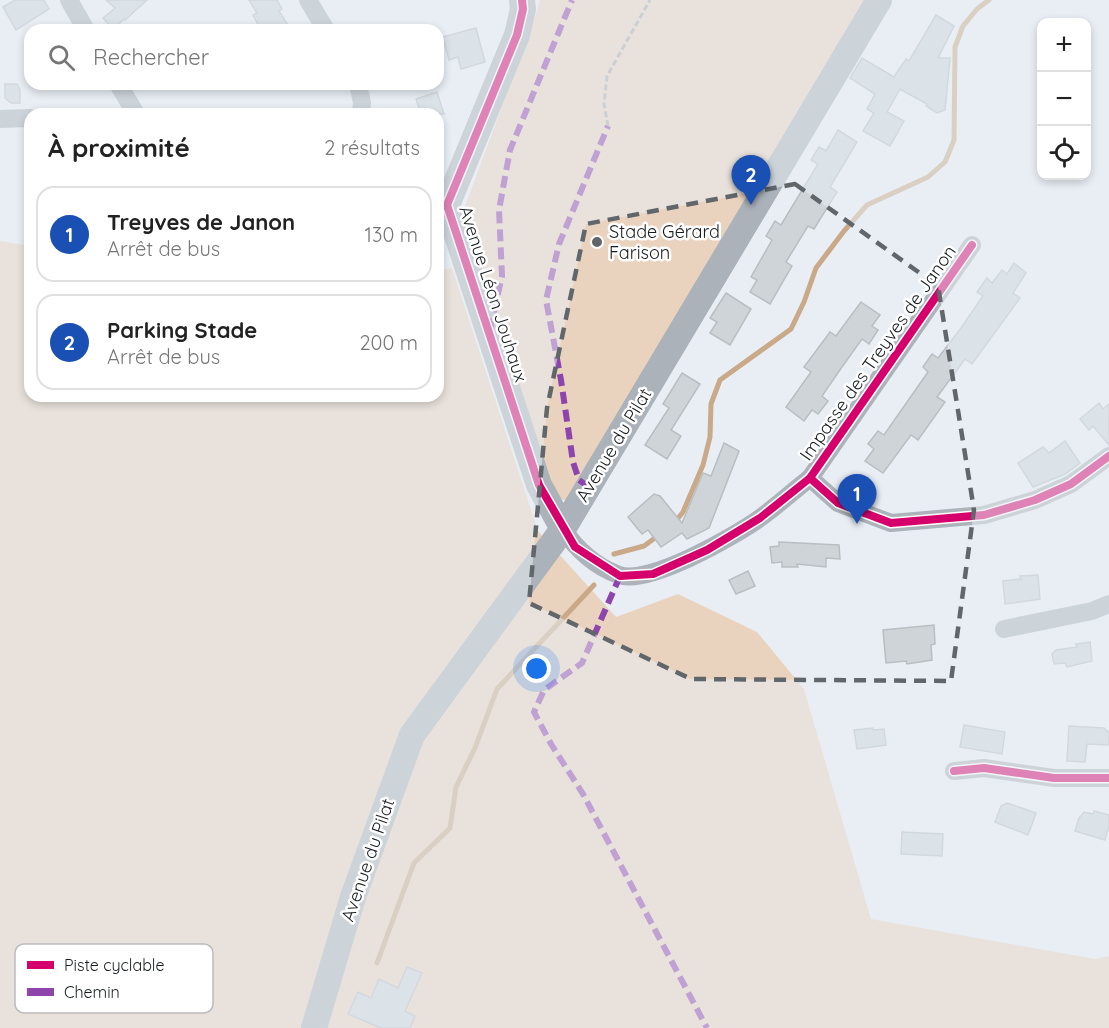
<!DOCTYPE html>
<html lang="fr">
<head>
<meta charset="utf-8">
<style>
	:root { --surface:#fff; --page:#f6f6f6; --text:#222; --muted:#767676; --line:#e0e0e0; --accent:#61666b }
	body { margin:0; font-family:Quicksand,sans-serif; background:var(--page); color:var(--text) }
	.controls { position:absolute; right:18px; top:18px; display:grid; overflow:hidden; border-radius:12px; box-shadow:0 3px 9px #0003 }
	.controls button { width:54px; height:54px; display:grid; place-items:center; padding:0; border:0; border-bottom:2px solid var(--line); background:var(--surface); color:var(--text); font:30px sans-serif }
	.you { position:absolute; left:537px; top:669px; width:21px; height:21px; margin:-15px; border:4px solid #fff; border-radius:50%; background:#1a73e8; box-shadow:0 0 0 9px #1a73e833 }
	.badge { display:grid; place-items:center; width:39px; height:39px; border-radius:50%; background:var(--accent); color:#fff; font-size:20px; font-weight:700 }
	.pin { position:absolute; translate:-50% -50px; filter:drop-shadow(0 2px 3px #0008) }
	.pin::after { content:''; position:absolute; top:32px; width:21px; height:18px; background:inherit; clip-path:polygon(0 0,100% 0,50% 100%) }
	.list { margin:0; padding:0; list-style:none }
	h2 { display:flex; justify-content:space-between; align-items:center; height:78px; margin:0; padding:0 24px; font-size:26px }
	h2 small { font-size:20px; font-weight:400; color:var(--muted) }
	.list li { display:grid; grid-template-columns:39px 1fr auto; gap:18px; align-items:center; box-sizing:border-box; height:96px; margin:0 12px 12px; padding:0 12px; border:2px solid var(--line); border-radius:18px }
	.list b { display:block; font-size:22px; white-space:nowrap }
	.list p { margin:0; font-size:20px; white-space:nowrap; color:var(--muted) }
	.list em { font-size:20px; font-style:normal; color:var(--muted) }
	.icon { flex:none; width:33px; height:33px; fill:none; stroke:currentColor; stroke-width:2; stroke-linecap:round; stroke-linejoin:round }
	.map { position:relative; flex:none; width:1109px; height:1028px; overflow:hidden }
	.search { position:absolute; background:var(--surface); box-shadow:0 3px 9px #0003; left:24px; top:24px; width:420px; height:66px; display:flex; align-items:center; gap:15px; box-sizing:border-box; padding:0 21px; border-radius:18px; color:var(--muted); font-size:22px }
	.panel { position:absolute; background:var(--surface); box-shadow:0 3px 9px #0003; left:24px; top:108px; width:420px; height:294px; border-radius:18px }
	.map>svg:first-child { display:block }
	.green { fill:#ead3be }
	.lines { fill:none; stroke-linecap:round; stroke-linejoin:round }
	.stream { stroke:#c9a988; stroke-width:5 }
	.building { fill:#cfd4d9; stroke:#b9bec3; stroke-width:1.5 }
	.path { stroke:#a6acb1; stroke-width:3; stroke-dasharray:6 3; stroke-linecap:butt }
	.street { stroke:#acb3ba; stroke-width:18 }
	.secondary { stroke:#abb2b9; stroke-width:26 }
	.quiet { stroke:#8e44ad; stroke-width:6; stroke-dasharray:12 6; stroke-linecap:butt }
	.cycleway-casing { stroke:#fff; stroke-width:11 }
	.cycleway { stroke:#d6006c; stroke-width:8 }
	.marked { fill:none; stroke:#61666b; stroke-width:4.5; stroke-dasharray:12 8; stroke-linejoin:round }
	.poi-dot { fill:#61666b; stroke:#fff; stroke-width:2 }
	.labels { text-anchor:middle; stroke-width:5; stroke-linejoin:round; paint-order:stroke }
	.poi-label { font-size:18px; fill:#181d21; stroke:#fff; text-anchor:start }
	.street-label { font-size:18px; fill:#181d21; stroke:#fff }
	.key { fill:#fff; stroke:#babbbc; stroke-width:1.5 }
	.key-label { font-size:16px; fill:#181d21 }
</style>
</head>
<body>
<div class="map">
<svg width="1109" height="1028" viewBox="0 0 1109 1028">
	<rect width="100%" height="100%" fill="#e8eef4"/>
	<g class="green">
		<polygon points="540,0 865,0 567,501 558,498 541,458 485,275 465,215 465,206 534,20"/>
		<polygon points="0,241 30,246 30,396 438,396 438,271 452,268 538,531 616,617 678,594 757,632 804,689 871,919 1095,959 1109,956 1109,1028 0,1028"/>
	</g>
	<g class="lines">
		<g class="stream">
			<polyline points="675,522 683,512 703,465 710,437 711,404 720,380 791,329 804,302 816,268 844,231 867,205 928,177 945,162 954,140 955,47 963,26 977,9 989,0"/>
			<polyline points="614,554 644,546 659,535"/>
			<polyline points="377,963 414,863 450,828 456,787 475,748 497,689 594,585"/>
		</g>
	</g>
	<g class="building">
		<polygon points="15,0 44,0 49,9 16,30 3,7"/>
		<polygon points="106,0 147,0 125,20 124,19 113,29 103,18 115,8"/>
		<polygon points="249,0 277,0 282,9 279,11 288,25 281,30 261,30 253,15 257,13"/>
		<polygon points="936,15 954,26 938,58 950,58 945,110 937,113 926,106 927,104 900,89 887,112 904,121 890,146 863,131 874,113 867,109 875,94 850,78 862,58 894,77 906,59 909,61"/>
		<polygon points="476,28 485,62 461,69 458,57 449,60 443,37"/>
		<polygon points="5,84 17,84 20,90 20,103 11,103 5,98"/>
		<polygon points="437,92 444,114 421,114 416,99"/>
		<polygon points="838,130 857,142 830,187 837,192 814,229 808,226 786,262 792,266 770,304 750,292 757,280 751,277 772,240 766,236 775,221 781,225 818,164 811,160 819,147 826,151"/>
		<polygon points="1014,263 1026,273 1013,293 1020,298 972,364 965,359 937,397 945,402 918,440 911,435 883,473 865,461 874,449 868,444 878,431 884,435 928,372 923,367 932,354 938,358 961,328 983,296 977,292 987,278 992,283 1002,270 1007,274"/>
		<polygon points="726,293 751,309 730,345 710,333 717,322 710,318"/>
		<polygon points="861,302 880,315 872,326 878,330 869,344 862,339 842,367 822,396 828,401 818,414 812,410 804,421 786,407 811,372 804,367 830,332 836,336"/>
		<polygon points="682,373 700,384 671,430 681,436 667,459 645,445 669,408 663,404"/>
		<polygon points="1099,403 1103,409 1109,404 1109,445 1093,426 1089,430 1080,419"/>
		<polygon points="1065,441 1080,463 1065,474 1033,487 1018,463 1043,447 1049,453"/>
		<polygon points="724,443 739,451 709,528 687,539 682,533 661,547 648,530 642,534 628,517 654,494 660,496 682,523 703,473 711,476"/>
		<polygon points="779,542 839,545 840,559 826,558 826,567 797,564 798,567 782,567 782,562 772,563 770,547 779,546"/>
		<polygon points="748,571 755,586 736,594 729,580"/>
		<polygon points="1038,575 1040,599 1005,604 1003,581 1021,579 1020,576"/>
		<polygon points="934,625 935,644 931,645 932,660 907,664 906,661 886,663 883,630"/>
		<polygon points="1090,642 1092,661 1067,667 1065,663 1054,664 1052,654 1056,650 1077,647 1076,644"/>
		<polygon points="964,725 1005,732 1002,754 960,747"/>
		<polygon points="1069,726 1104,728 1109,733 1109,745 1087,744 1085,762 1067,761"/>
		<polygon points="873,728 873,730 884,729 886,745 857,749 854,730"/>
		<polygon points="1007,803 1036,813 1028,835 995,822 1001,806"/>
		<polygon points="1094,811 1109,815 1109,825 1105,840 1075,831 1079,818 1084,812 1093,814"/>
		<polygon points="902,832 943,834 942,856 901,854"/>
		<polygon points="407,967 422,973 405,1011 415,1016 410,1028 381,1028 348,1014 358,992 371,998 379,979 398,988"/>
	</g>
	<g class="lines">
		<polyline class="path" points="608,126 604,104 607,76 650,0"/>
		<g class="street">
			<polyline points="69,0 86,30"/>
			<polyline points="308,0 326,30"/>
			<polyline points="118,84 136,114"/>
			<polyline points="358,84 362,103 361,114"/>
			<polyline points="0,119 30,118"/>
			<polyline points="810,478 972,245"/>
			<path d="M 563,529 C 576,549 596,567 619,575 C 648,586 735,536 760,518 C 777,506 793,491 810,478 L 838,503 L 891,523 L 984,515 L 1035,500 L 1071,484 L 1109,456"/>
			<polyline points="1004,629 1092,611 1109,604"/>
			<polyline points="954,771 984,768 1054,778 1109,778"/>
		</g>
		<g class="secondary">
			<polyline points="522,0 523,9 517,35 447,205 539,485 563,529"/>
			<polyline points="314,1028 353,897 412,735 563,529 879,0"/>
		</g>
		<g class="quiet">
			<polyline points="490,330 502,276 499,210 510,150 572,0"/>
			<polyline points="589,487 579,480 573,462 561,380 546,300 559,244 608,126"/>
			<polyline points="620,576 582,663 544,690 534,712 551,744 583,794 707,1028"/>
		</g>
		<g class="cycleway-casing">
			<g id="cycleway">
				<polyline points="522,0 523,9 517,35 447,205 539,485 575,547 620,576 653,574 707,550 760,518 810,478 838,503 891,523 984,515 1035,500 1071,484 1109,456"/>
				<polyline points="810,478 972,245"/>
				<polyline points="954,771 984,768 1054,778 1109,778"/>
			</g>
		</g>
		<use href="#cycleway" class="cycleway"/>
	</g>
	<path d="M0 0H1109V1028H0ZM 795,184 L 938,286 L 974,510 L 951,681 L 691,679 L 529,603 L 547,408 L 586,224 Z" fill="#e8eef4" fill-opacity=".55" fill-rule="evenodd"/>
	<path class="marked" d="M 795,184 L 938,286 L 974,510 L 951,681 L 691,679 L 529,603 L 547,408 L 586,224 Z"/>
	<circle class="poi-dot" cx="597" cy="242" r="6"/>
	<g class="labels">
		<g class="poi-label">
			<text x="609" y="238">Stade Gérard<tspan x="609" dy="21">Farison</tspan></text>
		</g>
		<g class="street-label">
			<text transform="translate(493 294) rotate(72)" y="6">Avenue Léon Jouhaux</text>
			<text transform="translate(878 353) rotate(-55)" y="6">Impasse des Treyves de Janon</text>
			<text transform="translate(614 445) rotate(-59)" y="6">Avenue du Pilat</text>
			<text transform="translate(368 860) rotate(-71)" y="6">Avenue du Pilat</text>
		</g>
	</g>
	<rect x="15" y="944" width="198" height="69" rx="9" class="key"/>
	<rect x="27" y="961" width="27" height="8" fill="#d6006c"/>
	<rect x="27" y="988" width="27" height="8" fill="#8e44ad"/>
	<g class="key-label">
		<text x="64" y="971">Piste cyclable</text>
		<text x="64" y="998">Chemin</text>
	</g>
</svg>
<div class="controls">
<button>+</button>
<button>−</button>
<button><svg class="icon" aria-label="locate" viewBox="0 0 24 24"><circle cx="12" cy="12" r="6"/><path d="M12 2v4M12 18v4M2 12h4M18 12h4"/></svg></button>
</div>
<div class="you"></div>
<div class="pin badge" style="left:857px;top:524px;background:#1a4fb4">1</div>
<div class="pin badge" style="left:751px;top:205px;background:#1a4fb4">2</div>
<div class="search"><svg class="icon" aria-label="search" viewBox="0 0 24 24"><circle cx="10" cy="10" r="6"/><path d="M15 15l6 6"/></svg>Rechercher</div>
<section class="panel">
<h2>À proximité<small>2 résultats</small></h2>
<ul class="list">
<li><span class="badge" style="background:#1a4fb4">1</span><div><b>Treyves de Janon</b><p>Arrêt de bus</p></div><em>130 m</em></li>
<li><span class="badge" style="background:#1a4fb4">2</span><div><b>Parking Stade</b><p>Arrêt de bus</p></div><em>200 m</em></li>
</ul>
</section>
</div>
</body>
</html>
